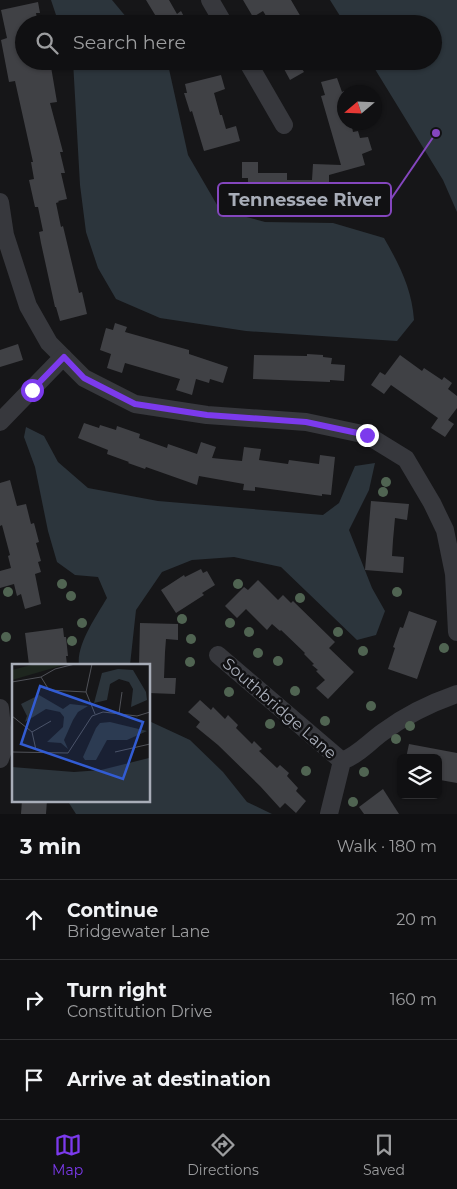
<!DOCTYPE html>
<html lang="en">
<head>
<meta charset="utf-8">
<style>
	:root { --surface:#101012; --page:#1e1e20; --text:#f1f3f6; --muted:#9c9d9f; --line:#303032; --accent:#7c3aed }
	body { margin:0; font-family:Montserrat,sans-serif; background:var(--page); color:var(--text) }
	.controls { position:absolute; right:15px; bottom:15px; display:grid; overflow:hidden; border-radius:8px; box-shadow:0 1px 4px #0004 }
	.controls button { width:45px; height:45px; display:grid; place-items:center; padding:0; border:0; border-bottom:1px solid var(--line); background:var(--surface); color:var(--text); font:25px sans-serif }
	.compass { position:absolute; left:337px; top:85px; width:45px; height:45px; border-radius:50%; background:var(--surface); box-shadow:0 1px 4px #0004; rotate:251deg }
	.stop { position:absolute; width:15px; height:15px; margin:-11px; border:4px solid #7c3aed; border-radius:50%; background:#fff }
	.stop.end { background:#7c3aed; border-color:#fff; box-shadow:0 1px 5px #0008 }
	.list { margin:0; padding:0; list-style:none }
	h2 { display:flex; justify-content:space-between; align-items:center; height:65px; margin:0; padding:0 20px; font-size:21px }
	h2 small { font-size:16px; font-weight:400; color:var(--muted) }
	.list li { display:grid; grid-template-columns:32px 1fr auto; gap:15px; align-items:center; box-sizing:border-box; height:80px; padding:0 20px; border-top:1px solid var(--line) }
	.list b { display:block; font-size:19px; white-space:nowrap }
	.list p { margin:0; font-size:16px; white-space:nowrap; color:var(--muted) }
	.list em { font-size:16px; font-style:normal; color:var(--muted) }
	.icon { flex:none; width:28px; height:28px; fill:none; stroke:currentColor; stroke-width:2; stroke-linecap:round; stroke-linejoin:round }
	.map { position:relative; flex:none; width:457px; height:814px; overflow:hidden }
	.search { position:absolute; background:var(--surface); box-shadow:0 1px 4px #0004; left:15px; right:15px; top:15px; height:55px; display:flex; align-items:center; gap:12px; box-sizing:border-box; padding:0 18px; border-radius:28px; color:var(--muted); font-size:19px }
	.sheet { height:305px; background:var(--surface) }
	nav { display:flex; justify-content:space-around; align-items:center; box-sizing:border-box; height:70px; border-top:1px solid var(--line); background:var(--surface); font-size:14px; color:var(--muted) }
	nav a { display:grid; justify-items:center; gap:2px }
	nav .on { color:var(--accent) }
	.map>svg:first-child { display:block }
	.water { fill:#2c353c }
	.building { fill:#404145 }
	.lines { fill:none; stroke-linecap:round; stroke-linejoin:round }
	.minor { stroke:#37383d; stroke-width:18 }
	.tree { fill:#506452 }
	.route { stroke:#7c3aed; stroke-width:6 }
	.labels { text-anchor:middle; stroke-width:5; stroke-linejoin:round; paint-order:stroke }
	.street-label { font-size:16px; fill:#a8adb8; stroke:#111113 }
	.inset-road { fill:none; stroke:#505258; stroke-width:1 }
	.view { fill:#325cd3; fill-opacity:0.15; stroke:#325cd3; stroke-width:2.5 }
	.inset-edge { fill:none; stroke:#a8adb8; stroke-width:2.5 }
	.leader { fill:none; stroke:#8446be; stroke-width:2 }
	.callout-dot { fill:#8446be; stroke:#111113; stroke-width:2 }
	.callout { fill:#111113; stroke:#8446be; stroke-width:2 }
	.callout-label { font-size:18px; text-anchor:middle; font-weight:bold; fill:#a8adb8 }
</style>
</head>
<body>
<div class="map">
<svg width="457" height="814" viewBox="0 0 457 814">
	<rect width="100%" height="100%" fill="#161618"/>
	<g class="water">
		<polygon points="51,0 112,0 132,24 59,24"/>
		<polygon points="330,0 457,0 457,212 443,180 370,61 433,61 433,24 345,24"/>
		<path d="M 73,61 L 163,61 L 169,69 L 188,155 L 220,210 L 265,222 L 333,223 L 384,238 C 399,264 412,289 414,320 L 397,341 L 246,331 L 160,318 L 116,299 L 98,268 L 86,232 L 80,185 Z"/>
		<path d="M 26,427 L 44,436 L 58,462 L 88,488 L 158,501 L 323,515 L 339,503 L 355,466 L 375,463 L 369,490 L 349,530 L 372,588 L 385,611 L 376,635 L 357,640 L 281,567 L 234,557 L 192,560 L 162,572 L 136,610 L 130,665 L 79,665 C 76,645 97,615 107,598 L 98,577 L 75,575 L 57,562 L 48,531 L 35,467 L 24,437 Z"/>
		<polygon points="149,721 190,740 223,772 247,802 272,814 76,814 67,800 149,800"/>
	</g>
	<g class="building">
		<polygon points="146,0 169,0 177,14 181,11 188,24 158,24 160,23"/>
		<polygon points="243,0 291,0 305,24 271,24 263,11 253,17"/>
		<polygon points="38,2 40,13 36,13 38,24 24,24 24,61 50,61 57,102 50,103 63,152 60,152 65,173 61,173 67,199 58,201 59,202 56,203 61,227 63,226 79,293 82,292 87,314 60,321 56,307 55,307 41,243 39,232 43,231 38,207 35,207 29,180 34,179 31,162 33,162 15,81 9,82 1,40 7,38 1,10"/>
		<polygon points="292,61 297,61 304,72 290,80 283,67"/>
		<polygon points="221,75 225,89 214,93 220,115 222,115 226,129 236,126 240,141 204,151 192,111 190,112 184,93 187,93 185,84"/>
		<polygon points="337,78 342,92 344,91 344,122 351,122 353,132 358,131 360,138 368,137 372,150 362,154 365,165 329,175 329,202 248,202 248,178 242,178 242,162 258,162 258,173 287,173 287,180 312,180 313,164 341,165 321,96 325,95 321,82"/>
		<polygon points="115,323 127,327 125,332 189,350 189,354 228,367 223,383 210,379 209,383 196,379 192,395 176,390 180,379 125,363 122,373 107,368 111,354 100,350 106,328 113,330"/>
		<polygon points="18,344 23,360 0,367 0,350"/>
		<polygon points="307,354 323,355 323,357 332,358 331,364 345,365 344,381 330,380 330,382 253,379 254,355 307,356"/>
		<polygon points="400,355 422,371 424,368 442,380 444,377 452,383 448,389 457,396 457,408 448,420 454,424 445,437 431,428 438,418 391,385 384,394 371,385 380,372 385,375"/>
		<polygon points="84,423 99,428 100,425 116,430 117,426 140,434 139,438 167,448 168,444 197,454 201,442 216,447 212,458 242,461 244,447 261,449 259,460 288,464 289,460 319,464 320,455 335,457 331,495 322,494 322,496 255,487 255,491 243,490 244,484 199,476 197,485 146,467 145,469 128,463 129,462 107,454 108,450 78,438"/>
		<polygon points="10,480 17,506 26,504 31,524 34,523 39,542 36,543 41,561 38,562 41,572 35,574 41,604 25,609 21,594 17,596 14,584 0,588 0,571 11,568 8,556 10,555 2,525 0,526 0,483"/>
		<polygon points="371,501 409,504 407,520 395,518 393,540 392,556 404,557 403,573 365,570"/>
		<polygon points="201,569 203,573 207,571 215,585 202,593 204,595 176,613 161,590 184,575 185,577"/>
		<polygon points="258,580 278,600 283,595 291,603 293,601 335,642 329,648 354,672 328,699 316,688 325,680 316,671 318,670 312,665 314,664 304,654 305,653 281,630 280,631 272,624 267,630 246,609 237,618 225,606 244,587 248,590"/>
		<polygon points="409,611 437,621 417,679 388,669 395,648 393,647 400,627 403,628"/>
		<polygon points="140,623 178,624 178,640 166,639 165,652 164,678 176,678 175,694 149,693 149,665 139,665"/>
		<polygon points="63,628 64,637 66,637 68,656 66,656 67,665 29,665 25,633"/>
		<polygon points="200,700 211,710 213,707 225,719 228,715 238,725 236,728 252,744 254,741 262,749 259,751 277,768 280,765 289,773 287,776 298,788 296,791 306,801 296,813 285,803 280,808 260,786 218,745 196,727 200,722 188,712"/>
		<polygon points="409,744 457,753 457,783 440,780 438,758 406,758"/>
		<polygon points="383,789 399,814 364,814 359,807"/>
		<polygon points="22,800 47,800 46,814 21,814"/>
	</g>
	<g class="lines">
		<g class="minor">
			<polyline points="210,0 224,24"/>
			<polyline points="247,61 284,125"/>
			<polyline points="0,202 5,235 28,306 49,343 84,378 135,404 207,415 306,422 367,435 406,459 432,503 445,530 454,574 457,632"/>
			<polyline points="0,422 63,357"/>
			<polyline points="218,655 342,761"/>
			<polyline points="0,708 4,747 0,759"/>
			<path d="M 329,814 L 342,761 C 358,755 369,742 383,732 C 406,715 431,703 457,694"/>
		</g>
	</g>
	<g class="tree">
		<circle cx="386" cy="482" r="5"/>
		<circle cx="383" cy="492" r="5"/>
		<circle cx="62" cy="584" r="5"/>
		<circle cx="238" cy="584" r="5"/>
		<circle cx="8" cy="592" r="5"/>
		<circle cx="397" cy="592" r="5"/>
		<circle cx="71" cy="596" r="5"/>
		<circle cx="300" cy="598" r="5"/>
		<circle cx="182" cy="619" r="5"/>
		<circle cx="82" cy="623" r="5"/>
		<circle cx="230" cy="623" r="5"/>
		<circle cx="249" cy="632" r="5"/>
		<circle cx="338" cy="632" r="5"/>
		<circle cx="6" cy="637" r="5"/>
		<circle cx="191" cy="639" r="5"/>
		<circle cx="72" cy="641" r="5"/>
		<circle cx="444" cy="648" r="5"/>
		<circle cx="363" cy="651" r="5"/>
		<circle cx="258" cy="653" r="5"/>
		<circle cx="278" cy="661" r="5"/>
		<circle cx="190" cy="662" r="5"/>
		<circle cx="295" cy="691" r="5"/>
		<circle cx="229" cy="692" r="5"/>
		<circle cx="371" cy="706" r="5"/>
		<circle cx="325" cy="721" r="5"/>
		<circle cx="270" cy="724" r="5"/>
		<circle cx="410" cy="726" r="5"/>
		<circle cx="396" cy="739" r="5"/>
		<circle cx="306" cy="771" r="5"/>
		<circle cx="364" cy="772" r="5"/>
		<circle cx="353" cy="802" r="5"/>
	</g>
	<g class="lines">
		<polyline class="route" points="32,390 64,357 84,378 135,404 207,415 306,422 367,435"/>
	</g>
	<g class="labels">
		<g class="street-label">
			<text transform="translate(280 708) rotate(41)" y="6">Southbridge Lane</text>
		</g>
	</g>
	<g transform="translate(12 664)">
		<rect width="138" height="138" fill="#161618"/>
		<path d="M 23,0 L 55,0 L 0,16 L 0,6 Z" fill="#1e261f"/>
		<path d="M 106,5 L 121,6 L 134,28 L 135,36 L 119,43 L 121,25 L 117,18 L 107,15 L 98,20 L 95,36 L 82,39 L 90,9 ZM 27,31 L 51,45 L 58,40 L 76,42 L 66,48 L 61,56 L 52,76 L 56,85 L 49,79 L 35,78 L 51,63 L 52,53 L 48,48 L 34,45 L 13,58 L 15,52 L 9,40 ZM 98,58 L 135,67 L 115,76 L 95,76 L 84,96 L 73,96 L 71,93 L 84,64 L 88,59 ZM 137,94 L 137,137 L 0,137 L 0,103 L 62,108 L 89,106 Z" fill="#2c353c"/>
		<path class="inset-road" d="M 80,0 L 74,28 L 83,50M 29,13 L 37,26 L 74,28M 0,18 L 29,13 L 43,5 L 63,0M 107,49 L 110,28M 0,52 L 20,68 L 24,86M 20,68 L 39,57M 0,88 L 56,89 L 80,52 L 91,48 L 125,52 L 138,48M 103,88 L 138,80"/>
		<path class="view" d="M 28,22 L 131,58 L 111,115 L 9,80 Z"/>
		<rect width="138" height="138" class="inset-edge"/>
	</g>
	<path class="leader" d="M436 133L391 199"/>
	<circle class="callout-dot" cx="436" cy="133" r="5"/>
	<rect class="callout" x="218" y="183" width="173" height="33" rx="5"/>
	<g class="callout-label">
		<text x="305" y="206">Tennessee River</text>
	</g>
</svg>
<div class="controls">
<button><svg class="icon" aria-label="layers" viewBox="0 0 24 24"><path d="M12 4l9 5-9 5-9-5zM3 14l9 5 9-5"/></svg></button>
</div>
<svg class="compass" viewBox="-18 -18 36 36"><path d="M0-13l5 13h-10z" fill="#e53935"/><path d="M0 13l5-13h-10z" fill="#9c9d9f"/></svg>
<div class="stop" style="left:32px;top:390px"></div>
<div class="stop end" style="left:367px;top:435px"></div>
<div class="search"><svg class="icon" aria-label="search" viewBox="0 0 24 24"><circle cx="10" cy="10" r="6"/><path d="M15 15l6 6"/></svg>Search here</div>
</div>
<section class="sheet">
<h2>3 min<small>Walk · 180 m</small></h2>
<ul class="list">
<li><svg class="icon" aria-label="ahead" viewBox="0 0 24 24"><path d="M12 20V5M6 11l6-6 6 6"/></svg><div><b>Continue</b><p>Bridgewater Lane</p></div><em>20 m</em></li>
<li><svg class="icon" aria-label="right" viewBox="0 0 24 24"><path d="M7 20v-9h11M14 6l5 5-5 5"/></svg><div><b>Turn right</b><p>Constitution Drive</p></div><em>160 m</em></li>
<li><svg class="icon" aria-label="arrive" viewBox="0 0 24 24"><path d="M6 21V4h12l-3 4 3 4H6"/></svg><div><b>Arrive at destination</b></div></li>
</ul>
</section>
<nav>
<a class="on"><svg class="icon" aria-label="map" viewBox="0 0 24 24"><path d="M3 6l6-2 6 2 6-2v14l-6 2-6-2-6 2zM9 4v14M15 6v14"/></svg>Map</a>
<a><svg class="icon" aria-label="directions" viewBox="0 0 24 24"><path d="M12 3l9 9-9 9-9-9zM9 14v-3h6M13 9l2 2-2 2"/></svg>Directions</a>
<a><svg class="icon" aria-label="saved" viewBox="0 0 24 24"><path d="M7 4h10v16l-5-4-5 4z"/></svg>Saved</a>
</nav>
</body>
</html>
